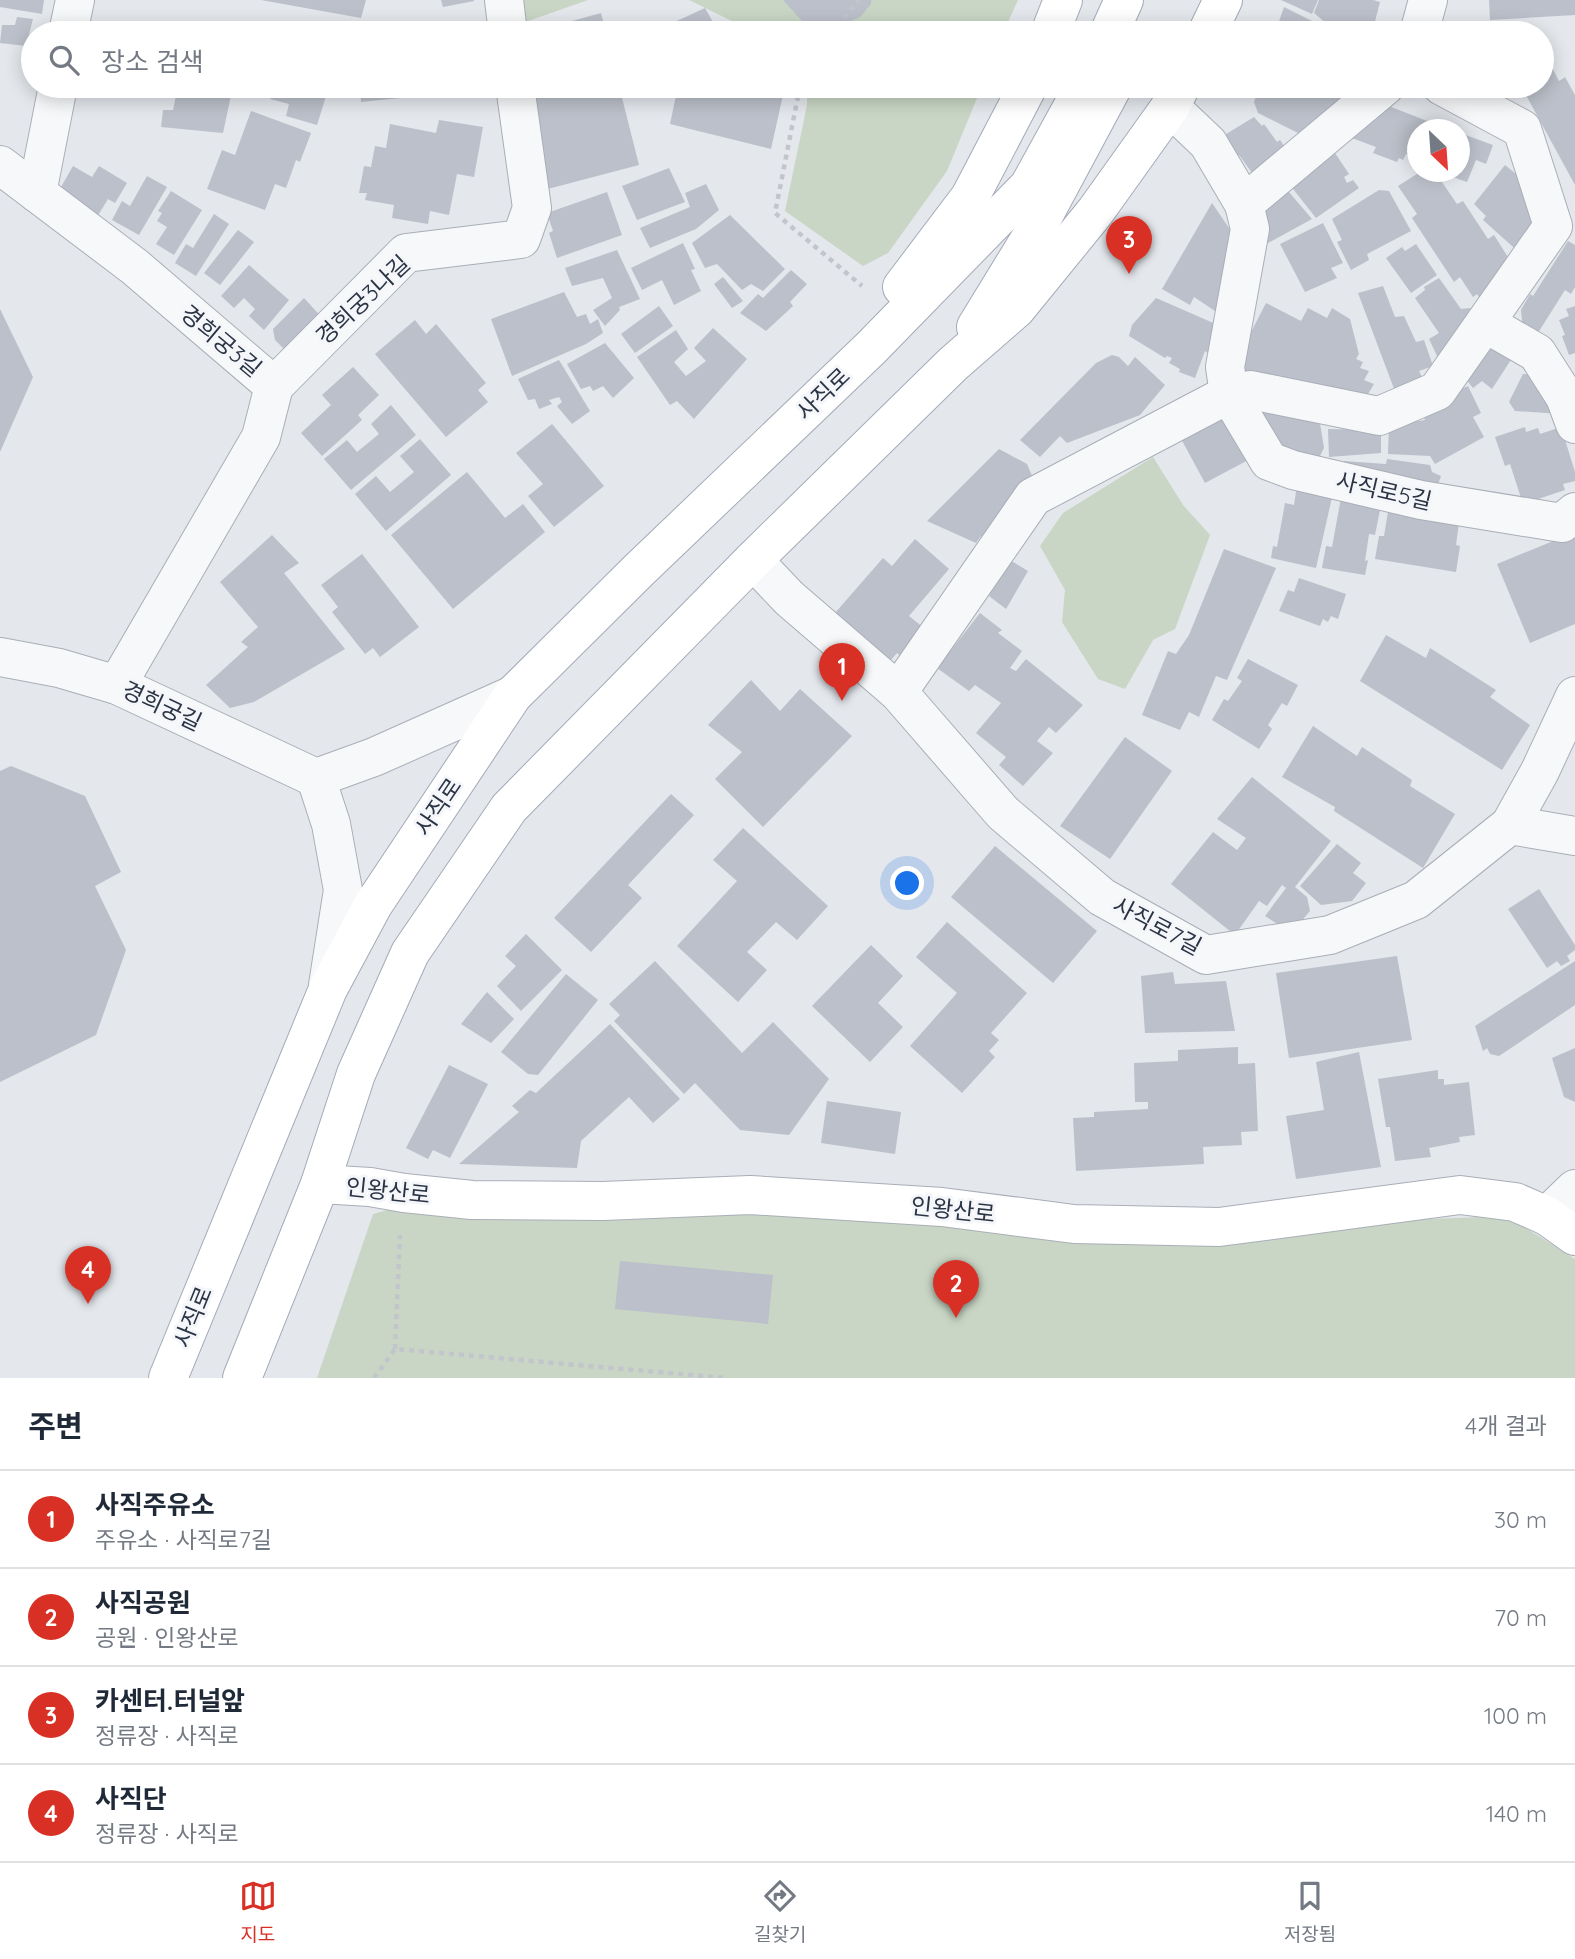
<!DOCTYPE html>
<html lang="ko">
<head>
<meta charset="utf-8">
<style>
	:root { --surface:#fff; --page:#f6f6f7; --text:#1f2937; --muted:#747a83; --line:#e0e1e3; --accent:#d93025 }
	body { margin:0; font-family:Quicksand,"Noto Sans KR",sans-serif; background:var(--page); color:var(--text) }
	.compass { position:absolute; left:1407px; top:119px; width:63px; height:63px; border-radius:50%; background:var(--surface); box-shadow:0 4px 18px #0003; rotate:155deg }
	.you { position:absolute; left:908px; top:884px; width:24px; height:24px; margin:-18px; border:5px solid #fff; border-radius:50%; background:#1a73e8; box-shadow:0 0 0 10px #1a73e833 }
	.badge { display:grid; place-items:center; width:46px; height:46px; border-radius:50%; background:var(--accent); color:#fff; font-size:23px; font-weight:700 }
	.pin { position:absolute; translate:-50% -58px; filter:drop-shadow(0 2px 4px #0008) }
	.pin::after { content:''; position:absolute; top:37px; width:24px; height:21px; background:inherit; clip-path:polygon(0 0,100% 0,50% 100%) }
	.list { margin:0; padding:0; list-style:none }
	h2 { display:flex; justify-content:space-between; align-items:center; height:91px; margin:0; padding:0 28px; font-size:30px }
	h2 small { font-size:23px; font-weight:400; color:var(--muted) }
	.list li { display:grid; grid-template-columns:46px 1fr auto; gap:21px; align-items:center; box-sizing:border-box; height:98px; padding:0 28px; border-top:2px solid var(--line) }
	.list b { display:block; font-size:26px; white-space:nowrap }
	.list p { margin:0; font-size:23px; white-space:nowrap; color:var(--muted) }
	.list em { font-size:23px; font-style:normal; color:var(--muted) }
	.icon { flex:none; width:38px; height:38px; fill:none; stroke:currentColor; stroke-width:2; stroke-linecap:round; stroke-linejoin:round }
	.map { position:relative; flex:none; width:1575px; height:1378px; overflow:hidden }
	.search { position:absolute; background:var(--surface); box-shadow:0 4px 18px #0003; left:21px; right:21px; top:21px; height:77px; display:flex; align-items:center; gap:18px; box-sizing:border-box; padding:0 24px; border-radius:38px; color:var(--muted); font-size:26px }
	.sheet { height:483px; background:var(--surface) }
	nav { display:flex; justify-content:space-around; align-items:center; box-sizing:border-box; height:98px; border-top:2px solid var(--line); background:var(--surface); font-size:19px; color:var(--muted) }
	nav a { display:grid; justify-items:center; gap:4px }
	nav .on { color:var(--accent) }
	.map>svg:first-child { display:block }
	.green { fill:#c9d6c5 }
	.building { fill:#bbc0ca }
	.lines { fill:none; stroke-linecap:round; stroke-linejoin:round }
	.street-casing { stroke:#a9aeb7; stroke-width:40 }
	.secondary-casing { stroke:#a9aeb7; stroke-width:40 }
	.primary-casing { stroke:#a3abb8; stroke-width:40 }
	.path { stroke:#c2c5cb; stroke-width:4.5; stroke-dasharray:5 5; stroke-linecap:butt }
	.street { stroke:#f7f8fa; stroke-width:38 }
	.secondary { stroke:#fff; stroke-width:38 }
	.primary { stroke:#fff; stroke-width:38 }
	.labels { text-anchor:middle; stroke-width:6; stroke-linejoin:round; paint-order:stroke }
	.street-label { font-size:23px; fill:#2b3445; stroke:#f4f6f9 }
</style>
</head>
<body>
<div class="map">
<svg width="1575" height="1378" viewBox="0 0 1575 1378">
	<rect width="100%" height="100%" fill="#e4e7ec"/>
	<g class="green">
		<polygon points="510,0 588,0 514,26"/>
		<polygon points="689,0 1018,0 1003,33 774,33 744,27"/>
		<polygon points="807,86 982,86 947,171 888,253 863,266 785,211 807,105"/>
		<polygon points="1153,457 1183,505 1210,535 1175,629 1153,640 1125,689 1098,679 1062,622 1065,590 1040,546 1063,513"/>
		<polygon points="402,1206 1219,1227 1507,1216 1575,1259 1575,1378 317,1378 373,1214"/>
	</g>
	<g class="building">
		<polygon points="0,0 44,0 42,14 0,7"/>
		<polygon points="261,0 366,0 361,18"/>
		<polygon points="441,0 474,0 474,1 443,7"/>
		<polygon points="783,0 871,0 871,4 860,17 825,33 813,33"/>
		<polygon points="1281,0 1318,0 1312,14"/>
		<polygon points="1319,0 1373,0 1380,2 1372,33 1338,33 1314,13"/>
		<polygon points="1489,0 1575,0 1575,15 1490,20"/>
		<polygon points="1284,7 1312,21 1307,33 1275,33"/>
		<polygon points="705,8 719,33 656,33 655,31"/>
		<polygon points="601,13 606,33 532,33 532,32"/>
		<polygon points="17,17 33,19 26,46 0,43 2,25 15,25"/>
		<polygon points="292,21 332,32 331,33 289,33"/>
		<polygon points="1315,25 1326,33 1312,33"/>
		<polygon points="1549,62 1559,81 1565,77 1575,95 1575,185 1521,86 1542,86 1542,66"/>
		<polygon points="178,86 233,86 223,133 161,127 163,110 173,110"/>
		<polygon points="274,86 337,86 334,95 327,93 317,125 286,116 289,104 270,99"/>
		<polygon points="360,86 489,86 489,89 361,102"/>
		<polygon points="523,86 619,86 639,165 540,191"/>
		<polygon points="678,86 785,86 771,149 670,124"/>
		<polygon points="1260,86 1337,86 1341,110 1322,124 1298,133 1258,113 1254,102"/>
		<polygon points="1376,101 1450,130 1418,130 1418,149 1415,157 1406,154 1403,160 1399,158 1397,162 1373,153 1376,147 1349,137"/>
		<polygon points="251,111 311,133 300,162 296,160 286,188 275,184 265,210 207,189 222,150 235,155"/>
		<polygon points="1254,117 1262,126 1264,124 1277,142 1280,140 1288,152 1255,177 1239,155 1236,157 1223,136"/>
		<polygon points="439,120 483,127 474,177 457,174 449,215 430,211 428,224 392,218 394,205 365,200 367,193 359,193 364,166 371,167 375,146 386,148 390,124 436,133"/>
		<polygon points="1460,133 1493,145 1486,164 1476,160 1467,182 1447,175 1448,172 1460,172"/>
		<polygon points="1333,150 1349,174 1344,177 1347,183 1353,180 1359,188 1316,218 1286,180"/>
		<polygon points="1505,165 1521,178 1518,181 1526,186 1543,217 1521,254 1483,220 1486,216 1474,204"/>
		<polygon points="73,166 92,177 99,166 127,183 115,203 108,199 97,217 57,194"/>
		<polygon points="669,168 685,202 637,220 622,186"/>
		<polygon points="1420,172 1435,172 1457,204 1463,201 1488,239 1494,235 1511,262 1481,300 1477,294 1473,297 1460,277 1454,282 1412,218 1417,214 1398,186"/>
		<polygon points="147,176 167,187 139,235 112,220 122,201 130,206"/>
		<polygon points="706,184 719,210 696,229 650,248 640,228 690,207 685,193"/>
		<polygon points="1283,185 1312,219 1268,243 1256,220"/>
		<polygon points="1379,190 1389,191 1411,231 1367,254 1369,260 1351,270 1337,242 1342,240 1332,219"/>
		<polygon points="171,191 202,210 174,255 156,244 167,227 157,221 162,213 158,211"/>
		<polygon points="607,192 622,235 557,258 549,233 553,231 547,213"/>
		<polygon points="1212,203 1242,247 1221,315 1194,297 1190,305 1162,289"/>
		<polygon points="214,214 229,224 196,276 175,263 186,244 193,248"/>
		<polygon points="730,215 785,269 763,291 751,284 742,290 717,264 705,268 692,243"/>
		<polygon points="1323,223 1343,263 1331,268 1337,278 1305,292 1280,244"/>
		<polygon points="238,230 254,242 220,285 204,273"/>
		<polygon points="1568,241 1575,245 1575,287 1571,294 1565,290 1536,336 1523,330 1521,310 1530,294 1533,296"/>
		<polygon points="683,243 695,269 691,270 701,291 674,305 662,280 642,290 631,268"/>
		<polygon points="1416,244 1437,275 1411,293 1386,258 1402,247 1405,251"/>
		<polygon points="617,250 640,299 619,307 620,310 605,326 593,310 612,298 603,278 572,286 565,268"/>
		<polygon points="249,265 289,300 264,330 249,316 255,309 244,298 234,308 221,296"/>
		<polygon points="791,270 807,284 790,302 793,306 766,331 740,313 758,294 763,298"/>
		<polygon points="723,277 743,301 732,308 714,284"/>
		<polygon points="1439,278 1461,309 1470,308 1475,316 1439,360 1429,339 1439,333 1415,298 1425,290 1424,287"/>
		<polygon points="1383,286 1395,317 1404,316 1416,342 1424,340 1433,366 1419,371 1426,385 1396,394 1358,293"/>
		<polygon points="564,292 577,317 586,314 590,324 598,319 603,333 586,344 512,376 491,319"/>
		<polygon points="304,298 325,321 287,352 275,340 273,329"/>
		<polygon points="1156,298 1218,325 1208,353 1205,351 1195,378 1179,372 1180,369 1169,363 1172,358 1167,356 1165,358 1129,336 1132,325"/>
		<polygon points="1266,303 1301,321 1308,308 1327,318 1332,308 1350,319 1359,354 1356,359 1363,362 1360,368 1369,371 1364,380 1374,384 1359,409 1281,390 1232,369"/>
		<polygon points="659,306 673,326 635,353 621,334"/>
		<polygon points="1575,306 1575,353 1569,355 1562,336 1565,335 1559,320 1569,316 1566,309"/>
		<polygon points="0,309 33,377 0,452"/>
		<polygon points="415,320 426,334 436,324 486,383 478,390 488,402 446,437 375,354"/>
		<polygon points="713,328 747,359 694,419 677,401 670,405 637,357 676,330 688,349 674,362 686,376 706,361 694,348"/>
		<polygon points="1495,340 1516,352 1492,389 1482,381 1473,388 1465,378"/>
		<polygon points="605,343 634,378 613,398 603,386 593,391 590,386 581,389 567,364"/>
		<polygon points="1112,355 1119,357 1128,366 1135,357 1165,385 1140,415 1067,443 1060,436 1040,457 1020,440 1096,363"/>
		<polygon points="559,360 590,411 572,424 557,406 562,402 559,397 549,400 552,404 539,409 535,399 528,400 518,379"/>
		<polygon points="353,367 379,395 358,415 362,420 322,456 301,433 331,405 322,395"/>
		<polygon points="1523,374 1534,375 1561,414 1515,411 1509,402"/>
		<polygon points="1468,386 1481,413 1473,417 1484,437 1435,464 1430,456 1388,454 1389,425 1425,420 1423,415 1441,398"/>
		<polygon points="1262,402 1319,417 1324,448 1315,466 1252,428"/>
		<polygon points="391,405 416,435 351,490 324,459 347,440 357,452 379,434 371,424"/>
		<polygon points="1226,410 1252,458 1205,483 1179,435"/>
		<polygon points="552,424 604,486 554,527 528,496 543,484 516,453"/>
		<polygon points="1525,427 1526,432 1538,428 1540,434 1561,427 1575,472 1575,481 1563,484 1565,490 1523,504 1510,464 1505,466 1495,437"/>
		<polygon points="1328,429 1381,430 1381,453 1329,457"/>
		<polygon points="420,439 451,475 386,531 355,494 376,476 390,492 414,472 400,456"/>
		<polygon points="999,449 1027,464 1033,478 988,539 981,536 976,543 927,521"/>
		<polygon points="1387,459 1430,465 1432,472 1441,476 1435,493 1341,472 1344,461 1386,464"/>
		<polygon points="467,472 505,518 523,504 545,532 453,609 391,535"/>
		<polygon points="1297,485 1333,493 1316,568 1271,558 1273,546 1277,547 1285,503 1294,505"/>
		<polygon points="1341,498 1381,505 1375,535 1369,534 1365,561 1368,560 1365,575 1322,568 1326,546 1332,547"/>
		<polygon points="1388,512 1459,523 1456,545 1460,546 1456,572 1375,559 1379,536 1384,536"/>
		<polygon points="1575,532 1575,624 1530,643 1497,564"/>
		<polygon points="272,535 299,563 284,573 345,649 254,702 230,708 206,685 248,647 241,642 258,627 220,582"/>
		<polygon points="915,539 949,569 909,616 929,632 905,660 897,653 890,661 835,613 883,558 892,566"/>
		<polygon points="1224,549 1276,568 1227,680 1216,676 1199,717 1189,712 1180,730 1142,715 1168,651 1176,654 1189,635"/>
		<polygon points="362,554 419,627 380,657 373,648 365,654 332,612 338,607 321,585"/>
		<polygon points="1010,560 1028,571 1006,609 989,596"/>
		<polygon points="1299,578 1346,594 1338,619 1331,616 1328,622 1323,619 1320,626 1279,611 1288,590 1294,592"/>
		<polygon points="980,613 1002,630 998,633 1022,651 1010,668 1016,671 1026,659 1083,705 1056,733 1049,727 1037,741 1053,753 1023,786 999,765 1006,757 976,733 1001,703 975,685 969,691 937,668"/>
		<polygon points="1386,635 1426,658 1430,648 1496,690 1490,697 1530,725 1502,770 1360,681"/>
		<polygon points="1248,659 1298,685 1287,706 1282,703 1268,725 1272,729 1259,749 1212,720 1224,699 1228,701 1242,681 1237,678"/>
		<polygon points="751,680 780,711 800,689 852,736 763,827 715,779 742,752 708,725"/>
		<polygon points="1313,726 1357,756 1362,747 1412,780 1410,786 1455,814 1423,868 1334,811 1335,807 1282,777"/>
		<polygon points="1125,737 1172,771 1110,859 1060,826"/>
		<polygon points="11,766 85,796 121,872 95,886 126,950 96,1035 0,1082 0,771"/>
		<polygon points="1252,777 1331,841 1295,887 1307,897 1310,911 1293,931 1288,931 1265,916 1286,888 1282,885 1267,906 1259,901 1235,935 1171,884 1213,832 1237,850 1246,838 1217,819"/>
		<polygon points="671,794 694,815 628,885 642,898 591,952 554,918"/>
		<polygon points="743,828 828,906 797,940 776,922 747,952 767,970 738,1002 677,946 737,881 713,860"/>
		<polygon points="1337,844 1361,863 1353,873 1366,883 1352,901 1321,905 1300,886"/>
		<polygon points="995,846 1097,931 1053,983 951,897"/>
		<polygon points="1539,889 1575,945 1575,950 1567,956 1570,961 1561,966 1557,961 1547,968 1508,909"/>
		<polygon points="947,922 1027,993 991,1033 999,1040 989,1051 995,1057 962,1093 910,1046 957,993 916,957"/>
		<polygon points="526,934 562,970 521,1011 497,986 516,966 505,956"/>
		<polygon points="871,945 903,976 878,1003 903,1027 870,1062 812,1006"/>
		<polygon points="1397,956 1412,1040 1289,1058 1276,973"/>
		<polygon points="655,961 742,1053 773,1022 829,1079 789,1135 740,1130 695,1083 684,1094 614,1021 620,1015 609,1004"/>
		<polygon points="1575,961 1575,1005 1499,1056 1490,1054 1487,1048 1483,1051 1475,1026"/>
		<polygon points="1173,972 1175,984 1226,981 1235,1031 1145,1033 1141,976"/>
		<polygon points="566,974 598,1000 538,1075 528,1074 501,1052"/>
		<polygon points="487,992 514,1019 491,1043 461,1024"/>
		<polygon points="610,1024 680,1099 653,1123 629,1097 581,1141 577,1168 459,1164 519,1112 512,1106 530,1090 536,1093"/>
		<polygon points="1238,1047 1238,1064 1255,1063 1258,1131 1241,1132 1242,1145 1203,1147 1204,1164 1076,1171 1073,1118 1094,1117 1094,1112 1148,1109 1148,1102 1135,1102 1134,1063 1178,1061 1178,1050"/>
		<polygon points="1575,1048 1575,1102 1564,1097 1552,1058"/>
		<polygon points="1359,1052 1381,1167 1296,1179 1286,1116 1324,1110 1316,1062"/>
		<polygon points="449,1065 488,1084 450,1158 433,1150 428,1159 406,1148"/>
		<polygon points="1438,1070 1438,1079 1444,1079 1444,1085 1469,1082 1475,1135 1459,1137 1460,1142 1429,1148 1431,1157 1395,1161 1390,1127 1386,1127 1378,1079"/>
		<polygon points="827,1101 901,1112 895,1154 821,1143"/>
		<polygon points="620,1261 773,1275 768,1324 615,1309"/>
	</g>
	<g class="lines">
		<g class="street-casing">
			<g id="street">
				<polyline points="504,0 508,33"/>
				<polyline points="68,33 75,0"/>
				<polyline points="1419,33 1428,0"/>
				<polyline points="1170,107 1208,143 1244,204 1385,86"/>
				<polyline points="0,165 135,267 274,386 261,437 117,685"/>
				<polyline points="37,193 58,86"/>
				<polyline points="1244,204 1250,229 1225,367 1229,394 1251,390 1379,416 1437,391 1553,226 1522,129 1442,86"/>
				<polyline points="1485,323 1537,353 1565,397 1575,424"/>
				<polyline points="274,386 406,253 521,239 532,208 515,86"/>
				<polyline points="753,560 789,598 898,692 1003,813 1102,897 1206,955 1330,935 1416,900 1510,825 1540,771 1575,696"/>
				<polyline points="0,657 59,668 117,685 316,778 374,757 513,695"/>
				<polyline points="898,692 1033,497 1229,394 1269,461 1293,470 1421,500 1562,523 1575,512"/>
				<polyline points="316,778 331,824 343,890 328,985"/>
				<polyline points="1510,825 1575,836"/>
				<polyline points="1547,1216 1575,1189"/>
			</g>
		</g>
		<g class="secondary-casing">
			<polyline id="secondary" points="320,1184 370,1187 404,1193 472,1200 603,1201 750,1195 942,1207 1074,1224 1219,1227 1460,1195 1515,1202 1547,1216 1575,1236"/>
		</g>
		<g class="primary-casing">
			<g id="primary">
				<polyline points="1050,33 1063,0"/>
				<polyline points="1109,33 1124,0"/>
				<polyline points="1207,33 1223,0"/>
				<polyline points="902,287 970,197 1028,86"/>
				<polyline points="976,327 1039,224 1113,86"/>
				<polyline points="168,1378 328,989 373,905 513,695 639,570 871,348 1029,186 1084,86"/>
				<polyline points="242,1378 320,1184 356,1074 410,953 509,808 753,560 953,364 1016,309 1095,212 1170,107 1181,86"/>
			</g>
		</g>
		<g class="path">
			<polyline points="831,33 859,0"/>
			<polyline points="800,86 775,213 862,286"/>
			<polyline points="395,1349 400,1235"/>
			<polyline points="374,1378 395,1349 726,1378"/>
		</g>
		<use href="#street" class="street"/>
		<use href="#secondary" class="secondary"/>
		<use href="#primary" class="primary"/>
	</g>
	<g class="labels">
		<g class="street-label">
			<text transform="translate(363 300) rotate(-43)" y="8">경희궁3나길</text>
			<text transform="translate(221 341) rotate(40)" y="8">경희궁3길</text>
			<text transform="translate(823 394) rotate(-44)" y="8">사직로</text>
			<text transform="translate(1384 491) rotate(13)" y="8">사직로5길</text>
			<text transform="translate(162 706) rotate(25)" y="8">경희궁길</text>
			<text transform="translate(438 807) rotate(-56)" y="8">사직로</text>
			<text transform="translate(1157 926) rotate(28)" y="8">사직로7길</text>
			<text transform="translate(388 1191) rotate(6)" y="8">인왕산로</text>
			<text transform="translate(953 1210) rotate(6)" y="8">인왕산로</text>
			<text transform="translate(193 1317) rotate(-68)" y="8">사직로</text>
		</g>
	</g>
</svg>
<svg class="compass" viewBox="-18 -18 36 36"><path d="M0-13l5 13h-10z" fill="#e53935"/><path d="M0 13l5-13h-10z" fill="#747a83"/></svg>
<div class="you"></div>
<div class="pin badge" style="left:842px;top:701px">1</div>
<div class="pin badge" style="left:956px;top:1318px">2</div>
<div class="pin badge" style="left:1129px;top:274px">3</div>
<div class="pin badge" style="left:88px;top:1304px">4</div>
<div class="search"><svg class="icon" aria-label="search" viewBox="0 0 24 24"><circle cx="10" cy="10" r="6"/><path d="M15 15l6 6"/></svg>장소 검색</div>
</div>
<section class="sheet">
<h2>주변<small>4개 결과</small></h2>
<ul class="list">
<li><span class="badge">1</span><div><b>사직주유소</b><p>주유소 · 사직로7길</p></div><em>30 m</em></li>
<li><span class="badge">2</span><div><b>사직공원</b><p>공원 · 인왕산로</p></div><em>70 m</em></li>
<li><span class="badge">3</span><div><b>카센터.터널앞</b><p>정류장 · 사직로</p></div><em>100 m</em></li>
<li><span class="badge">4</span><div><b>사직단</b><p>정류장 · 사직로</p></div><em>140 m</em></li>
</ul>
</section>
<nav>
<a class="on"><svg class="icon" aria-label="map" viewBox="0 0 24 24"><path d="M3 6l6-2 6 2 6-2v14l-6 2-6-2-6 2zM9 4v14M15 6v14"/></svg>지도</a>
<a><svg class="icon" aria-label="directions" viewBox="0 0 24 24"><path d="M12 3l9 9-9 9-9-9zM9 14v-3h6M13 9l2 2-2 2"/></svg>길찾기</a>
<a><svg class="icon" aria-label="saved" viewBox="0 0 24 24"><path d="M7 4h10v16l-5-4-5 4z"/></svg>저장됨</a>
</nav>
</body>
</html>
